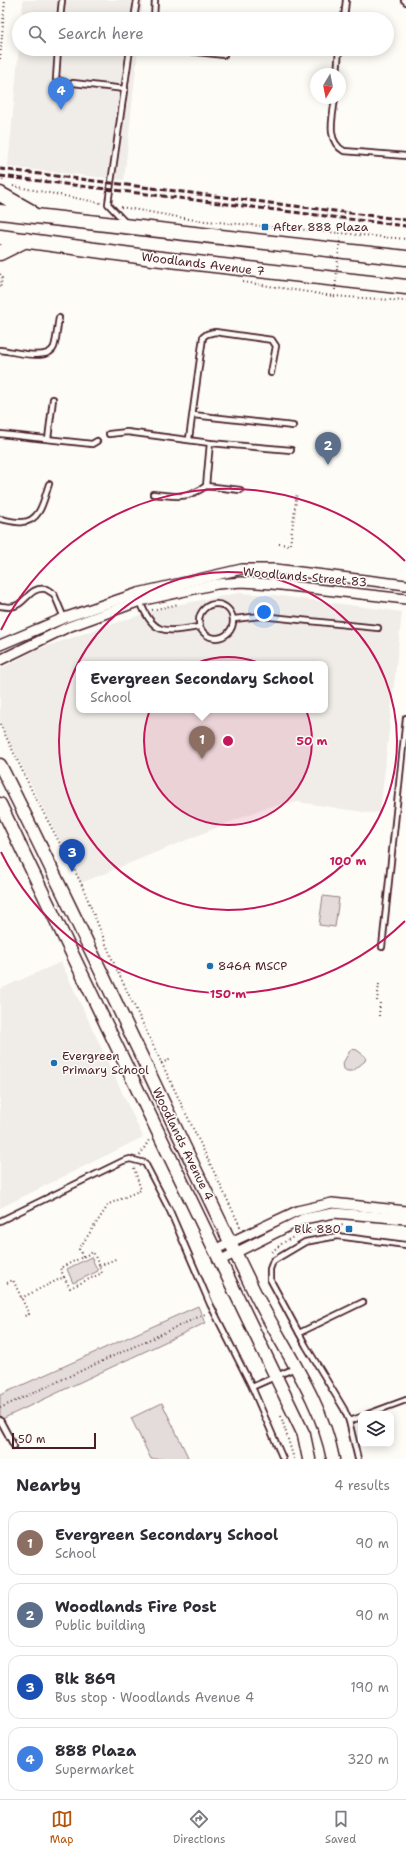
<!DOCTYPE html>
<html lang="en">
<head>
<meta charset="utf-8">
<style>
	:root { --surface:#fff; --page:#f7f7f7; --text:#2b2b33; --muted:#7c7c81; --line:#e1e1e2; --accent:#b45309 }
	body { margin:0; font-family:"Shantell Sans",sans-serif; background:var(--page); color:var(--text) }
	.controls { position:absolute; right:12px; bottom:12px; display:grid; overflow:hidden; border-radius:8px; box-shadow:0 2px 10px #0003 }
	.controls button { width:36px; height:36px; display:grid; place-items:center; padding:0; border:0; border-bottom:1px solid var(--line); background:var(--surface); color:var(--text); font:20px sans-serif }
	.compass { position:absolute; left:310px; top:68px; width:36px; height:36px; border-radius:50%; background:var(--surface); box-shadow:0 2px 10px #0003; rotate:190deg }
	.scale { position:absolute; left:12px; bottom:10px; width:84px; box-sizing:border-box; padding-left:4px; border:2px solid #4a1f2b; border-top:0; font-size:11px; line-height:14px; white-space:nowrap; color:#4a1f2b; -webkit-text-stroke:3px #fdfcf7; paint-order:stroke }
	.you { position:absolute; left:264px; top:612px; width:14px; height:14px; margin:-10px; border:3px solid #fff; border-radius:50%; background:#1a73e8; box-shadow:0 0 0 6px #1a73e833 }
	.badge { display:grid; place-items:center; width:26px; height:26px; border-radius:50%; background:var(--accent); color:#fff; font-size:13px; font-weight:700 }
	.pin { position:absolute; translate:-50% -33px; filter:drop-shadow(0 1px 2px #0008) }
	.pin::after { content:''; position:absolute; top:21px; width:14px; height:12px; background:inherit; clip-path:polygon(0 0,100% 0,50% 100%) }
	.popup { position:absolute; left:76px; top:661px; width:252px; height:52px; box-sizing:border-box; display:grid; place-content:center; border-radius:8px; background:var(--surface); filter:drop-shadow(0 1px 3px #0005); font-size:13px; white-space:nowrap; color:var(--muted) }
	.popup b { font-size:15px; color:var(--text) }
	.popup::after { content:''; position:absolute; left:50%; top:100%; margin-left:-8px; border:8px solid transparent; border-top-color:var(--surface) }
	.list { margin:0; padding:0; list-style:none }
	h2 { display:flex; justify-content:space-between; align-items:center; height:52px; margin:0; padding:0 16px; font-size:17px }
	h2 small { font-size:13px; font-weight:400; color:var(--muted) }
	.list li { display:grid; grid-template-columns:26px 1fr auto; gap:12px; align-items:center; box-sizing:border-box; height:64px; margin:0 8px 8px; padding:0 8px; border:1px solid var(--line); border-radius:12px }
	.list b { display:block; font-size:15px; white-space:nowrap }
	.list p { margin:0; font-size:13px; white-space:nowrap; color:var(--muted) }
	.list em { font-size:13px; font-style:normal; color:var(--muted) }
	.icon { flex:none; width:22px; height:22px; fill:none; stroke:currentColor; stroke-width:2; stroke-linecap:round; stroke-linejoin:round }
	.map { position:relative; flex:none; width:406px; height:1459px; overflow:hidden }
	.search { position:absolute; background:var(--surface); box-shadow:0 2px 10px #0003; left:12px; right:12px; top:12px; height:44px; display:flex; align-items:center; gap:10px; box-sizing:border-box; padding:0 14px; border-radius:22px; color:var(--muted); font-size:15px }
	.sheet { height:340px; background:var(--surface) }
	nav { display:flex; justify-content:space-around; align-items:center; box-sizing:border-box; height:56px; border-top:1px solid var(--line); background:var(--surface); font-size:11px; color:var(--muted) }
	nav a { display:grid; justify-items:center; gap:2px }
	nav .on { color:var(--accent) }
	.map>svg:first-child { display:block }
	.built { fill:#f0ece8; fill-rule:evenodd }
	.green { fill:#e3dcda; stroke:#967e82 }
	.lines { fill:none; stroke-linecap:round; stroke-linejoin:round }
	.service-casing { stroke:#4a1f2b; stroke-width:8 }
	.minor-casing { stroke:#4a1f2b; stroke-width:12 }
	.secondary-casing { stroke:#4a1f2b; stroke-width:15 }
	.primary-casing { stroke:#4a1f2b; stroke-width:17 }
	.path { stroke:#4a1f2b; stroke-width:2; stroke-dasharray:1 3; stroke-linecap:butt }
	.service { stroke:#fdfcf7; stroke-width:4.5 }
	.minor { stroke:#fdfcf7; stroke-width:9 }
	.secondary { stroke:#fdfcf7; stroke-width:12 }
	.primary { stroke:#fdfcf7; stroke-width:14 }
	.rail { stroke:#4a1f2b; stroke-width:3; stroke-dasharray:6 3; stroke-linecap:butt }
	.path-bridge { stroke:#4a1f2b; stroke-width:2; stroke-dasharray:1 3; stroke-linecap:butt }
	.ring { fill:none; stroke:#c2185b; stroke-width:2 }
	.poi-dot { fill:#1f6fb2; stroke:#fdfcf7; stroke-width:1.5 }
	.labels { text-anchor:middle; stroke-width:3; stroke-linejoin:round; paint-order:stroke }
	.poi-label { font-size:12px; fill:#4a1f2b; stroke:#fdfcf7; text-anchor:start }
	.street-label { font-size:12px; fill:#4a1f2b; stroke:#fdfcf7 }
	.centre { fill:#c2185b; stroke:#fdfcf7; stroke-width:2 }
	.ring-label { font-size:12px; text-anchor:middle; font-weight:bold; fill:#c2185b; stroke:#fdfcf7; stroke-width:3; stroke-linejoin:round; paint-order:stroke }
</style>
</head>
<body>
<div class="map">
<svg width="406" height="1459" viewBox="0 0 406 1459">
	<rect width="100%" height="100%" fill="#fdfcf7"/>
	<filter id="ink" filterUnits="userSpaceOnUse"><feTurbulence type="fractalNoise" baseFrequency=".025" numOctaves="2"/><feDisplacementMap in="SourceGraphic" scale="8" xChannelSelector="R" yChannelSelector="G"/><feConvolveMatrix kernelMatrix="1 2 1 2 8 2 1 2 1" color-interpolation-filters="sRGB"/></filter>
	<g filter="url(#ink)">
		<g class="built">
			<polygon points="23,0 143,0 141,19 22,19"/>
			<polygon points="19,48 19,49 138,49 124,180 8,167"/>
			<path d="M 239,593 L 273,595 L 402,612 L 380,812 L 369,813 L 299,802 L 267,807 L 81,883 L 0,723 L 0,669 L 36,650 L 100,628 L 166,607 ZM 79,664 L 325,664 L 325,710 L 79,710 Z"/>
			<polygon points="61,962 143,1137 0,1208 0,989"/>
		</g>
		<g class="green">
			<polygon points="323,896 339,898 335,927 319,925"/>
			<polygon points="351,1049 357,1050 366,1057 365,1061 353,1071 347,1071 344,1069 343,1063"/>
			<polygon points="91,1257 98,1271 73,1283 67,1269"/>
			<polygon points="198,1306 205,1323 0,1420 0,1395"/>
			<polygon points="162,1403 188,1457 183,1459 151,1459 131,1418"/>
		</g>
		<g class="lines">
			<g class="service-casing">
				<g id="service">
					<polyline points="404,0 406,2"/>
					<polyline points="60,19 62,0"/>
					<polyline points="134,19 137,0"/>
					<polyline points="154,19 155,0"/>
					<polyline points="344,19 346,0"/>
					<polyline points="58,49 56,79 66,83"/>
					<polyline points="171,49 224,55"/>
					<polyline points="337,74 339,49"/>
					<polyline points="73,83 125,89"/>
					<path d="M 335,98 C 333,117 325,140 344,151 L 406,156"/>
					<polyline points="125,222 108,204 130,49"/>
					<path d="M 0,350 C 12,351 48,362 54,347 C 57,338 57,327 59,318"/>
					<polyline points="193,415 293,426"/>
					<polyline points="0,434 92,444 97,441"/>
					<polyline points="109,434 127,432 210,443 291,450"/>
					<polyline points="48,439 53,399"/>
					<polyline points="189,439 203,337 207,334 215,332 272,340 276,346 271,373"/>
					<polyline points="206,486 210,443"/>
					<path d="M 153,494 C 176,496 186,500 206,486 L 240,490"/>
					<path d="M 0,519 C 7,520 15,523 22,522 C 41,522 44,498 49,484"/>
					<polyline points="272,584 275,569"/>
					<path d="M 140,601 C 154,638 167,631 200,627"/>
					<circle cx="216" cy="621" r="17"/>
					<path d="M 0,606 C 7,607 13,608 19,604 C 29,597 32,587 46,589 L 54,594 L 64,618"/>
					<polyline points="234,619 261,616 378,628"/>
					<polyline points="382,947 406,718"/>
					<polyline points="0,1221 123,1161 130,1159 145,1163 170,1211 210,1304 252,1387 283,1459"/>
					<polyline points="299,1333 363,1302"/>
					<polyline points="252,1387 295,1368"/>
					<polyline points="368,1414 406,1400"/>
					<polyline points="0,1420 14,1446"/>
					<polyline points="349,1421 361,1417"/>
					<polyline points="358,1459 349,1421 344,1409 306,1346 270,1279 270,1269 273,1261 305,1242 337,1236 406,1245"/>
				</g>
			</g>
			<g class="minor-casing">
				<g id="minor">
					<polyline points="0,645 64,618 138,593 242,569 275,569 406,585"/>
					<polyline points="0,660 68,627 140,601 217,584 242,582 272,584 406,599"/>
					<polyline points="214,1250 297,1211 332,1203 406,1211"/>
					<polyline points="219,1261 303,1219 334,1213 406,1219"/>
				</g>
			</g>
			<g class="secondary-casing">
				<g id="secondary">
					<path d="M 0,765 C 86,935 165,1109 249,1281 C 276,1339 321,1396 333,1459"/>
					<polyline points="0,804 304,1435 309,1459"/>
				</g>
			</g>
			<g class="primary-casing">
				<g id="primary">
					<polyline points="0,194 30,211"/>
					<polyline points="0,212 406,258"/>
					<polyline points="0,237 153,258 406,287"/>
					<polyline points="0,253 26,240"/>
				</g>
			</g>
			<g class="path">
				<polyline points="0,59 5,0"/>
				<polyline points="0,176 4,182"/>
				<polyline points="13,186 101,203"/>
				<polyline points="121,207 195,220 406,239"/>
				<polyline points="0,274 2,278 0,289"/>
				<polyline points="243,282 333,296 406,301"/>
				<polyline points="279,544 290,545 297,493"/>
				<polyline points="152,610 179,604"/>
				<polyline points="0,724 33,793 81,883 115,966 240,1226 242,1225"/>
				<polyline points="377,1001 379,984"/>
				<polyline points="379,1016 380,1001"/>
				<polyline points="161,1063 172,1059"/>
				<polyline points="140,1155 149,1140"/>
				<path d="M 272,1252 C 291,1233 319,1227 345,1225"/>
				<polyline points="83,1257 79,1249 109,1204 141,1190 134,1168"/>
				<polyline points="64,1277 60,1268 93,1252 99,1265"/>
				<polyline points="7,1283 13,1280 29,1314 22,1317"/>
				<polyline points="21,1298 64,1277 70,1288 102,1273 99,1266 118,1258"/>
				<polyline points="0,1408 207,1313"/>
				<polyline points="281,1416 294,1459"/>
			</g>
			<use href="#service" class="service"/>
			<use href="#minor" class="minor"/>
			<use href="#secondary" class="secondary"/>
			<use href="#primary" class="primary"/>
			<g class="rail">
				<polyline points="0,169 406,220"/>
				<polyline points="0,176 406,226"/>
			</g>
			<polyline class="path-bridge" points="335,290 340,238"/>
		</g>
	</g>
	<circle cx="228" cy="741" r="84" fill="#c2185b" fill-opacity=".12"/>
	<g class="ring">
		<circle cx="228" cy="741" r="84"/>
		<circle cx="228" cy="741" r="169"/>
		<path d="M405 921A253 253 0 0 1 1 852M1 630A253 253 0 0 1 405 561"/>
	</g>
	<g class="poi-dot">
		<rect x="261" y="223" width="8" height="8" rx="2"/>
		<circle cx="210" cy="966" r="4"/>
		<circle cx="54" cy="1063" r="4"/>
		<rect x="345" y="1225" width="8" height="8" rx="2"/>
	</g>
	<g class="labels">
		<g class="poi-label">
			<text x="273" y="231">After 888 Plaza</text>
			<text x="218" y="970">846A MSCP</text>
			<text x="62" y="1060">Evergreen<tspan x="62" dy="14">Primary School</tspan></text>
			<text x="341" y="1233" text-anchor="end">Blk 880</text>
		</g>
		<g class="street-label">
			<text transform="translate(203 264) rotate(7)" y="4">Woodlands Avenue 7</text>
			<text transform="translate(305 577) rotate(5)" y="4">Woodlands Street 83</text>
			<text transform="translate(183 1144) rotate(64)" y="4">Woodlands Avenue 4</text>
		</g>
	</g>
	<circle cx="228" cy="741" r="6" class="centre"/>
	<g class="ring-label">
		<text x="312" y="745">50 m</text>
		<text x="348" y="865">100 m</text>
		<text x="228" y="998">150 m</text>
	</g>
</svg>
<div class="controls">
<button><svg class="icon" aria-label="layers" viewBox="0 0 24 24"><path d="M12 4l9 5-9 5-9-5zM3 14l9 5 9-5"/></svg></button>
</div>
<svg class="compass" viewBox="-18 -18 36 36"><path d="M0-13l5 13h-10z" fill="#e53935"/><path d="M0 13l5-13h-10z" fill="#7c7c81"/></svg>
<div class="scale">50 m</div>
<div class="you"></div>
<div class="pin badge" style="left:202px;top:759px;background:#8d6e63">1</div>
<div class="popup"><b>Evergreen Secondary School</b>School</div>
<div class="pin badge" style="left:328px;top:465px;background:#5c6f8a">2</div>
<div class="pin badge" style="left:72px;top:872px;background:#1a4fb4">3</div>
<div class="pin badge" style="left:61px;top:110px;background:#3f7fe0">4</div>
<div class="search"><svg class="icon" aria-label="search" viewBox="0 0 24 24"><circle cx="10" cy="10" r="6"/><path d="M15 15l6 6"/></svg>Search here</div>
</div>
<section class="sheet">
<h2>Nearby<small>4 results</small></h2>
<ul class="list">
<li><span class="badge" style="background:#8d6e63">1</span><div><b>Evergreen Secondary School</b><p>School</p></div><em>90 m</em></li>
<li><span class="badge" style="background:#5c6f8a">2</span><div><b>Woodlands Fire Post</b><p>Public building</p></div><em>90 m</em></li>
<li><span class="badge" style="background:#1a4fb4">3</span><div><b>Blk 869</b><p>Bus stop · Woodlands Avenue 4</p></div><em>190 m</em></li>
<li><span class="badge" style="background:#3f7fe0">4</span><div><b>888 Plaza</b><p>Supermarket</p></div><em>320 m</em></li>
</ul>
</section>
<nav>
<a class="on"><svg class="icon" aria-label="map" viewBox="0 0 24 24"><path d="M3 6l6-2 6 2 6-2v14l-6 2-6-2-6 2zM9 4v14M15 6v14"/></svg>Map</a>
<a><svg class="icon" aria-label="directions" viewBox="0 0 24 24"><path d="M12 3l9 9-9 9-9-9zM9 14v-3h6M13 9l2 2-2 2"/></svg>Directions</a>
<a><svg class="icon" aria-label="saved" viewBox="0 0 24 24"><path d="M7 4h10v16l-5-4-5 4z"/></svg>Saved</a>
</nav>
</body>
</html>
